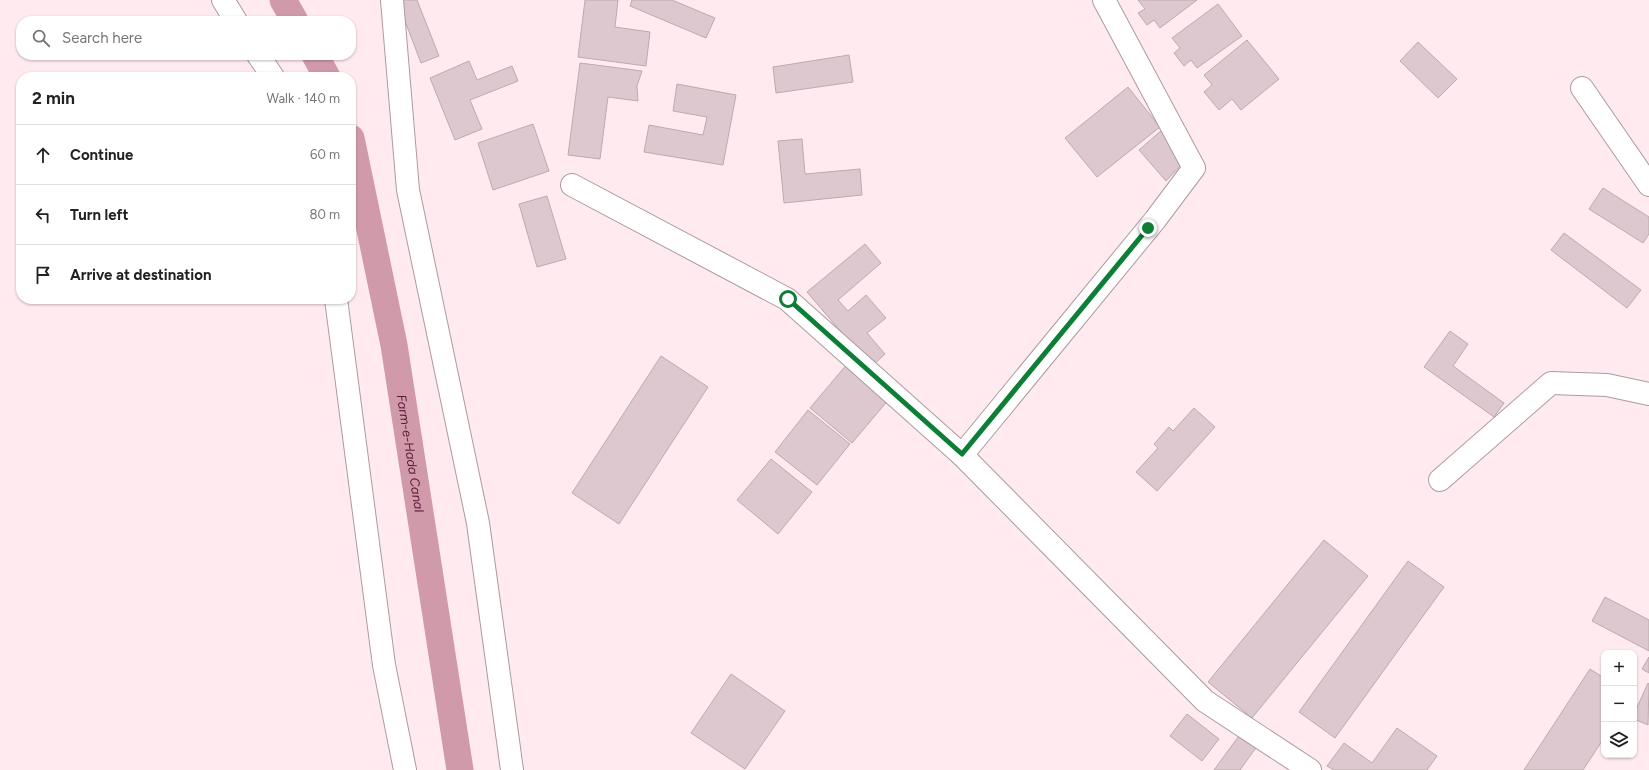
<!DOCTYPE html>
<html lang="en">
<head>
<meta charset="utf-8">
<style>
	:root { --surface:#fff; --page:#f6f6f6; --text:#222; --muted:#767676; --line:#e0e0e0 }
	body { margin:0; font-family:Figtree,sans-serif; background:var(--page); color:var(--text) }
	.controls { position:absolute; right:12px; bottom:12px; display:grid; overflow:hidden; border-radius:8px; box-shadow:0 1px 3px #0004 }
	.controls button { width:36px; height:36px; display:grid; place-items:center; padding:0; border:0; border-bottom:1px solid var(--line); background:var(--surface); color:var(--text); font:20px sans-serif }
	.stop { position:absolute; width:12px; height:12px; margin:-9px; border:3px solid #0c7e35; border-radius:50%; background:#fff }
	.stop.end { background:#0c7e35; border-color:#fff; box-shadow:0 1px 4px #0008 }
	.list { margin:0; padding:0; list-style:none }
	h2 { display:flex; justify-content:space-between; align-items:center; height:52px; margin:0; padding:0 16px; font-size:17px }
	h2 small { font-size:13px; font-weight:400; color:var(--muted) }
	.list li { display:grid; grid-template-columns:26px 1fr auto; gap:12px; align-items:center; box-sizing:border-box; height:60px; padding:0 16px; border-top:1px solid var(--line) }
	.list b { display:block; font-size:15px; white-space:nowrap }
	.list em { font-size:13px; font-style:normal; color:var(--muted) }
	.icon { flex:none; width:22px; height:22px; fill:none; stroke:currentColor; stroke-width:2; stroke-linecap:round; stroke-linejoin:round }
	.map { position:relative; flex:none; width:1649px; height:770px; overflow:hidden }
	.search { position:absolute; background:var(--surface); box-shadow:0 1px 3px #0004; left:16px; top:16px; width:340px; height:44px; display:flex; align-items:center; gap:10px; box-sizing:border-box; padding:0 14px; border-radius:16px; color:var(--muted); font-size:15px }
	.panel { position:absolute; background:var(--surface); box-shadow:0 1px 3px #0004; left:16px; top:72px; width:340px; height:232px; border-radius:16px }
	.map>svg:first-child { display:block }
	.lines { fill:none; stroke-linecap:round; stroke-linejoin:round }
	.canal { stroke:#d19aab; stroke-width:27 }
	.building { fill:#dcc8ce; stroke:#bdaaaf }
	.minor-casing { stroke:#ad9aa0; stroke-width:24 }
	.minor { stroke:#fff; stroke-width:22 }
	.route { stroke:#0c7e35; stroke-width:5 }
	.labels { text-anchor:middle; stroke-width:3; stroke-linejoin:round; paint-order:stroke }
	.water-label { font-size:13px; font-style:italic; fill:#5a1934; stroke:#ffeaf0 }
</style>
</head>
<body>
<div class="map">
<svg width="1649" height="770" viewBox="0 0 1649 770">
	<rect width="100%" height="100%" fill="#ffeaf0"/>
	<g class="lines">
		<g class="canal">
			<polyline points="283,0 295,21"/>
			<polyline points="315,55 327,77"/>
			<path id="s1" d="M 351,138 L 394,345 L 460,770"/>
		</g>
	</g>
	<g class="building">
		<polygon points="397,0 417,0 439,56 421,63"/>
		<polygon points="585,0 618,0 615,27 650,32 646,66 578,57"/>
		<polygon points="632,0 672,0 715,18 706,38 630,6"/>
		<polygon points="1138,0 1197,0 1160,28 1154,20 1147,25 1138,13 1145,9"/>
		<polygon points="1218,4 1242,36 1197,68 1191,60 1184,66 1174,53 1180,48 1172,38"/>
		<polygon points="1247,40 1279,79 1241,110 1232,99 1219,110 1204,92 1212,85 1204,75"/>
		<polygon points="1418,42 1457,79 1438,98 1400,61"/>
		<polygon points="849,55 853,82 776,93 773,67"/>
		<polygon points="469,61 477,80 512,66 518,81 470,100 482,129 455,140 430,78"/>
		<polygon points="580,63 642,71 637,86 638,101 608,97 600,159 568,155"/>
		<polygon points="677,84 736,95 723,165 644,152 649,125 703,135 707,117 673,111"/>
		<polygon points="1128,87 1160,127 1097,177 1065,138"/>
		<polygon points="533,124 549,171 493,190 478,143"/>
		<polygon points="1162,130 1185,161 1166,181 1139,150"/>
		<polygon points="802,139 805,174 860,169 862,195 784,203 778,141"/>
		<polygon points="1603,188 1649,217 1649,234 1643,243 1589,209"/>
		<polygon points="547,196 566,259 537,267 519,204"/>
		<polygon points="1564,233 1641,290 1627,308 1551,250"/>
		<polygon points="865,244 881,263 838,300 848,311 866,295 886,318 867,333 885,354 871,367 807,292"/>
		<polygon points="1450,331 1468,344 1453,366 1504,403 1494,417 1424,367"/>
		<polygon points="661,356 708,387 619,524 572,493"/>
		<polygon points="848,363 890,398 852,443 810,408"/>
		<polygon points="1194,408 1215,427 1157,491 1136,472 1158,448 1154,444 1169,427 1173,431"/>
		<polygon points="808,410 850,444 817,485 775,452"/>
		<polygon points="771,459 812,492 778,534 737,500"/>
		<polygon points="1324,540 1368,576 1252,718 1208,682"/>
		<polygon points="1408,561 1444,587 1335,738 1299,712"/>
		<polygon points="1605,597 1649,620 1649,651 1592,621"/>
		<polygon points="1649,657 1649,673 1642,669"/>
		<polygon points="1590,669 1604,678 1604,738 1583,770 1524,770"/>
		<polygon points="731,674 785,711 745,769 691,733"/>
		<polygon points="1648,683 1649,684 1648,725 1634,719 1634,714"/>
		<polygon points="1187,714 1219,739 1202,761 1170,736"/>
		<polygon points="1397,728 1437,756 1427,770 1334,770 1327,766 1344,743 1372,763"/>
		<polygon points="1241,733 1258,745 1240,770 1214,770"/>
	</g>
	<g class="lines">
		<g class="minor-casing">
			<g id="minor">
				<polyline points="223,0 236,21"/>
				<polyline points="392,0 408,190 478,523 512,770"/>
				<polyline points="258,55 273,77"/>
				<polyline points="1582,88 1649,185"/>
				<polyline points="572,185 787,299 962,455 1205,701 1310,770"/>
				<polyline points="336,299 384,665 405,770"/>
				<polyline points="962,455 1155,220 1194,168 1104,0"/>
				<polyline points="1440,480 1551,383 1607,385 1649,394"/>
			</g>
		</g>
		<use href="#minor" class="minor"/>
	</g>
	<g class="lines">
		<polyline class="route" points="788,299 962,454 1148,228"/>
	</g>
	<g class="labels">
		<g class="water-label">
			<text dy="5" stroke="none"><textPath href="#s1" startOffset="321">Farm-e-Hada Canal</textPath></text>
		</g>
	</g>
</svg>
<div class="controls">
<button>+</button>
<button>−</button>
<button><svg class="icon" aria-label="layers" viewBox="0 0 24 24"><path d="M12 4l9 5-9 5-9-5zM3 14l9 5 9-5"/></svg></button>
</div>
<div class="stop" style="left:788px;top:299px"></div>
<div class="stop end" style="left:1148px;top:228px"></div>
<div class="search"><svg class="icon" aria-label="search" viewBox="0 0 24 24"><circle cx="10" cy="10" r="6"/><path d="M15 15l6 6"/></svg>Search here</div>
<section class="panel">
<h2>2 min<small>Walk · 140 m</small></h2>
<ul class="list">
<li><svg class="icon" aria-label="ahead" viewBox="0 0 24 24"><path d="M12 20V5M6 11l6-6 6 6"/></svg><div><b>Continue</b></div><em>60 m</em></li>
<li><svg class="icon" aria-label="left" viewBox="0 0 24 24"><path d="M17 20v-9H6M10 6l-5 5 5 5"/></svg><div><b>Turn left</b></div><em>80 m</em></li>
<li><svg class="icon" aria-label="arrive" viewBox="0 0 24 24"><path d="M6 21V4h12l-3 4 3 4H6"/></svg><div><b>Arrive at destination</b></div></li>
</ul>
</section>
</div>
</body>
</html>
